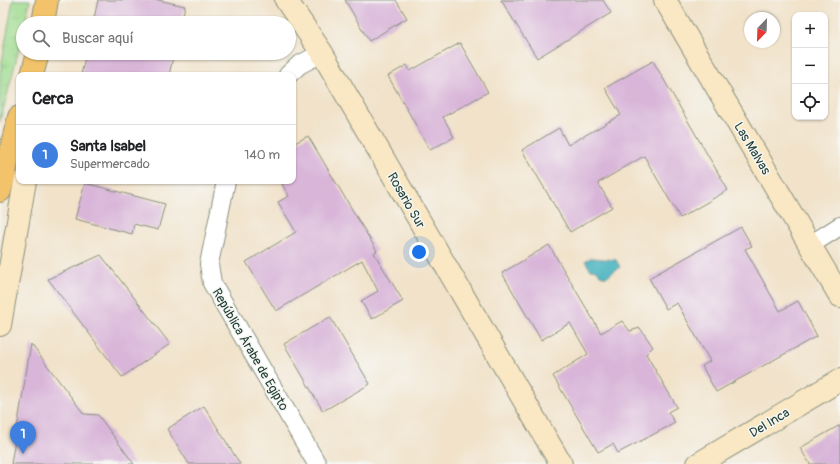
<!DOCTYPE html>
<html lang="es">
<head>
<meta charset="utf-8">
<style>
	:root { --surface:#fff; --page:#f2f2f2; --text:#202124; --muted:#757577; --line:#e0e0e0; --accent:#1a73e8 }
	body { margin:0; font-family:Pangolin,sans-serif; background:var(--page); color:var(--text) }
	.controls { position:absolute; right:12px; top:12px; display:grid; overflow:hidden; border-radius:8px; box-shadow:0 1px 3px #0004 }
	.controls button { width:36px; height:36px; display:grid; place-items:center; padding:0; border:0; border-bottom:1px solid var(--line); background:var(--surface); color:var(--text); font:20px sans-serif }
	.compass { position:absolute; left:744px; top:12px; width:36px; height:36px; border-radius:50%; background:var(--surface); box-shadow:0 1px 3px #0004; rotate:203deg }
	.you { position:absolute; left:419px; top:252px; width:14px; height:14px; margin:-10px; border:3px solid #fff; border-radius:50%; background:#1a73e8; box-shadow:0 0 0 6px #1a73e833 }
	.badge { display:grid; place-items:center; width:26px; height:26px; border-radius:50%; background:var(--accent); color:#fff; font-size:13px; font-weight:700 }
	.pin { position:absolute; translate:-50% -33px; filter:drop-shadow(0 1px 2px #0008) }
	.pin::after { content:''; position:absolute; top:21px; width:14px; height:12px; background:inherit; clip-path:polygon(0 0,100% 0,50% 100%) }
	.list { margin:0; padding:0; list-style:none }
	h2 { display:flex; justify-content:space-between; align-items:center; height:52px; margin:0; padding:0 16px; font-size:17px }
	h2 small { font-size:13px; font-weight:400; color:var(--muted) }
	.list li { display:grid; grid-template-columns:26px 1fr auto; gap:12px; align-items:center; box-sizing:border-box; height:60px; padding:0 16px; border-top:1px solid var(--line) }
	.list b { display:block; font-size:15px; white-space:nowrap }
	.list p { margin:0; font-size:13px; white-space:nowrap; color:var(--muted) }
	.list em { font-size:13px; font-style:normal; color:var(--muted) }
	.icon { flex:none; width:22px; height:22px; fill:none; stroke:currentColor; stroke-width:2; stroke-linecap:round; stroke-linejoin:round }
	.map { position:relative; flex:none; width:840px; height:464px; overflow:hidden }
	.search { position:absolute; background:var(--surface); box-shadow:0 1px 3px #0004; left:16px; top:16px; width:280px; height:44px; display:flex; align-items:center; gap:10px; box-sizing:border-box; padding:0 14px; border-radius:22px; color:var(--muted); font-size:15px }
	.panel { position:absolute; background:var(--surface); box-shadow:0 1px 3px #0004; left:16px; top:72px; width:280px; height:112px; border-radius:8px }
	.map>svg:first-child { display:block }
	.grass { fill:url(#grass-tufts); stroke:#608c62 }
	.water { fill:#41b0bd; stroke:#307678 }
	.building { fill:#d9b6d9 }
	.lines { fill:none; stroke-linecap:round; stroke-linejoin:round }
	.street-casing { stroke:#88907e; stroke-width:20 }
	.secondary-casing { stroke:#88907e; stroke-width:24 }
	.primary-casing { stroke:#88907e; stroke-width:24 }
	.street { stroke:#fff; stroke-width:18 }
	.secondary { stroke:#fae7c3; stroke-width:22 }
	.primary { stroke:#f2c36a; stroke-width:22 }
	.labels { text-anchor:middle; stroke-width:3; stroke-linejoin:round; paint-order:stroke }
	.street-label { font-size:13px; fill:#1f3d34; stroke:#f6f6f2 }
</style>
</head>
<body>
<div class="map">
<svg width="840" height="464" viewBox="0 0 840 464">
	<defs>
		<pattern id="grass-tufts" width="24" height="20" patternUnits="userSpaceOnUse"><rect width="24" height="20" fill="#a0dc90"/><path d="M3 7l-1-3M5 7V3M7 7l1-3M15 17l-1-3M17 17v-4M19 17l1-3" fill="none" stroke="#89be7d"/></pattern>
	</defs>
	<rect width="100%" height="100%" fill="#f6f6f2"/>
	<filter id="ink" filterUnits="userSpaceOnUse"><feTurbulence type="fractalNoise" baseFrequency=".025" numOctaves="2"/><feDisplacementMap in="SourceGraphic" scale="8" xChannelSelector="R" yChannelSelector="G"/><feConvolveMatrix kernelMatrix="1 2 1 2 8 2 1 2 1" color-interpolation-filters="sRGB"/></filter>
	<filter id="wash" filterUnits="userSpaceOnUse"><feTurbulence type="fractalNoise" baseFrequency=".012" numOctaves="4" result="noise"/><feDisplacementMap in="SourceGraphic" scale="16" xChannelSelector="R" yChannelSelector="G"/><feGaussianBlur stdDeviation="0.9" result="paint"/><feColorMatrix in="noise" values="0 0 0 0 0 0 0 0 0 0 0 0 0 0 0 0 0 1.4 0 .05"/><feComposite in="paint" operator="in"/></filter>
	<g filter="url(#wash)">
		<rect width="100%" height="100%" fill="#f1e2c9"/>
		<polygon class="grass" points="13,0 30,0 25,23 23,23 23,32 20,45 0,122 0,73"/>
		<polygon class="water" points="591,258 616,260 620,267 606,277 600,275 597,270 590,269 585,261"/>
		<g id="blocks">
			<g class="building">
				<polygon points="98,0 158,0 185,6 181,23 93,23"/>
				<polygon points="345,0 396,0 407,18 369,41"/>
				<polygon points="501,0 603,0 611,13 537,58"/>
				<polygon points="460,43 488,92 443,117 454,137 430,150 388,76 407,65 410,71"/>
				<polygon points="86,53 174,53 169,75 81,75"/>
				<polygon points="653,61 728,190 680,218 644,156 598,183 612,207 570,232 522,150 559,128 568,145 621,115 605,88"/>
				<polygon points="308,136 377,251 374,253 403,301 372,319 361,301 378,291 362,260 276,311 246,262 296,232 278,202 289,196 282,184 287,181 293,181 293,144"/>
				<polygon points="85,183 165,204 158,230 134,224 132,234 75,219"/>
				<polygon points="741,227 752,246 745,249 780,311 798,301 817,336 716,392 702,366 710,361 677,303 666,309 649,278"/>
				<polygon points="549,245 601,333 622,321 630,331 640,328 653,347 646,354 677,407 668,412 675,423 618,453 613,444 598,452 553,376 588,354 570,323 541,340 502,273"/>
				<polygon points="101,255 170,344 122,377 48,279"/>
				<polygon points="330,317 370,384 323,411 284,344"/>
				<polygon points="31,344 84,414 98,415 134,464 11,464"/>
				<polygon points="204,406 240,464 189,464 167,429"/>
				<polygon points="840,425 840,464 810,464 800,448"/>
			</g>
		</g>
	</g>
	<g filter="url(#ink)">
		<use href="#blocks" fill-opacity="0" stroke="#88907e" stroke-width="1"/>
		<g class="lines">
			<g class="street-casing">
				<g id="street">
					<polyline points="288,75 299,65 322,53"/>
					<polyline points="226,181 209,264 212,283 317,464"/>
					<polyline points="810,245 840,226"/>
				</g>
			</g>
			<g class="secondary-casing">
				<g id="secondary">
					<polyline points="286,0 322,53 561,464"/>
					<polyline points="665,0 840,296"/>
					<polyline points="0,325 25,181"/>
					<polyline points="698,464 840,380"/>
				</g>
			</g>
			<g class="primary-casing">
				<g id="primary">
					<polyline points="43,23 47,0"/>
					<polyline points="32,75 38,53"/>
					<polyline points="0,191 19,117"/>
				</g>
			</g>
			<use href="#street" class="street"/>
			<use href="#secondary" class="secondary"/>
			<use href="#primary" class="primary"/>
		</g>
	</g>
	<g class="labels">
		<g class="street-label">
			<text transform="translate(753 148) rotate(59)" y="5">Las Malvas</text>
			<text transform="translate(407 200) rotate(60)" y="5">Rosario Sur</text>
			<text transform="translate(251 349) rotate(60)" y="5">República Árabe de Egipto</text>
			<text transform="translate(769 422) rotate(-31)" y="5">Del Inca</text>
		</g>
	</g>
</svg>
<div class="controls">
<button>+</button>
<button>−</button>
<button><svg class="icon" aria-label="locate" viewBox="0 0 24 24"><circle cx="12" cy="12" r="6"/><path d="M12 2v4M12 18v4M2 12h4M18 12h4"/></svg></button>
</div>
<svg class="compass" viewBox="-18 -18 36 36"><path d="M0-13l5 13h-10z" fill="#e53935"/><path d="M0 13l5-13h-10z" fill="#757577"/></svg>
<div class="you"></div>
<div class="pin badge" style="left:23px;top:454px;background:#3f7fe0">1</div>
<div class="search"><svg class="icon" aria-label="search" viewBox="0 0 24 24"><circle cx="10" cy="10" r="6"/><path d="M15 15l6 6"/></svg>Buscar aquí</div>
<section class="panel">
<h2>Cerca<small></small></h2>
<ul class="list">
<li><span class="badge" style="background:#3f7fe0">1</span><div><b>Santa Isabel</b><p>Supermercado</p></div><em>140 m</em></li>
</ul>
</section>
</div>
</body>
</html>
